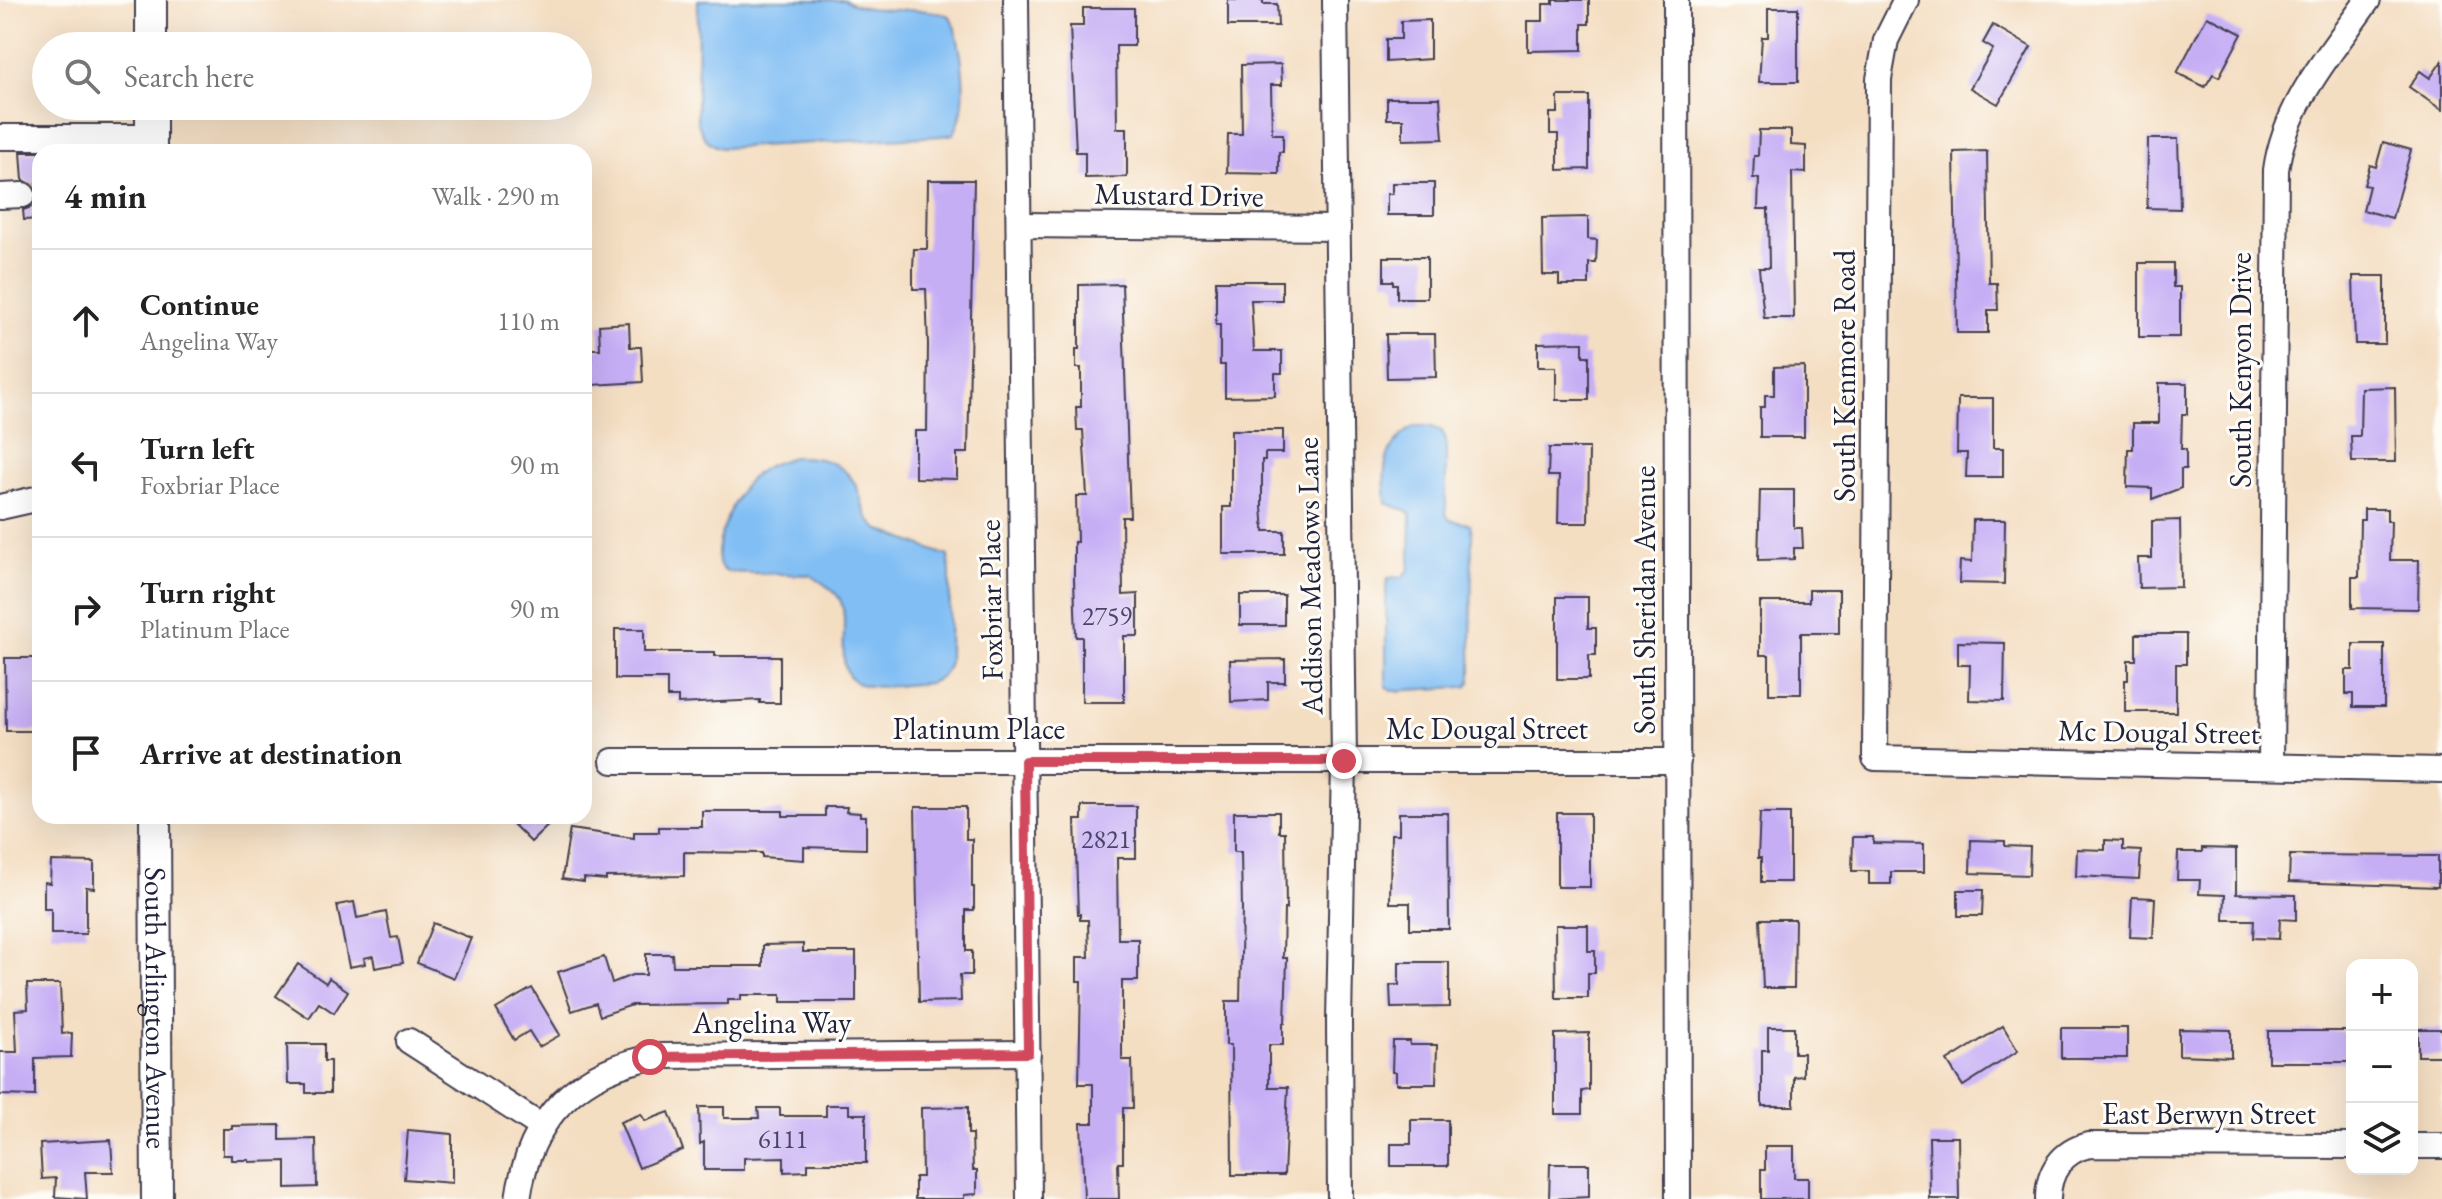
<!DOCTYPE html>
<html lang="en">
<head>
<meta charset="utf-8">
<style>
	:root { --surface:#fff; --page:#f2f2f2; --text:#222; --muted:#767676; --line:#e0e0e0 }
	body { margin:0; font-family:"EB Garamond",serif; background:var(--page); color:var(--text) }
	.controls { position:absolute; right:24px; bottom:24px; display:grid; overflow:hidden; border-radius:16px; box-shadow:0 8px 32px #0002 }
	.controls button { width:72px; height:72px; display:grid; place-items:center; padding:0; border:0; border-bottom:2px solid var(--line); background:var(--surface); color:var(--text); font:40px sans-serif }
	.stop { position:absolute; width:24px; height:24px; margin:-18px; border:6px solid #d1495b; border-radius:50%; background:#fff }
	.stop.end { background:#d1495b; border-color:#fff; box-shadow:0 2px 8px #0008 }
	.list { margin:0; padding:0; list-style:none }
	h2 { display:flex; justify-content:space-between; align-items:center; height:104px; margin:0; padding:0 32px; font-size:34px }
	h2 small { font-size:26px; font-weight:400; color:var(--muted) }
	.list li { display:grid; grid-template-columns:52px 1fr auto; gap:24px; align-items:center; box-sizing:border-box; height:144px; padding:0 32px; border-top:2px solid var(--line) }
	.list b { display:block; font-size:30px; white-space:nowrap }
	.list p { margin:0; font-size:26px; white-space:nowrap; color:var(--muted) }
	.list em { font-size:26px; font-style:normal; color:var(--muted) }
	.icon { flex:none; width:44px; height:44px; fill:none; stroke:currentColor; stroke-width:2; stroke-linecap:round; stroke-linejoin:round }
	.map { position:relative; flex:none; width:2442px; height:1199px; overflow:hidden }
	.search { position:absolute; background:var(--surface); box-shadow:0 8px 32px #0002; left:32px; top:32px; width:560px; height:88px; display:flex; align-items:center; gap:20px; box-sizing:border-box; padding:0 28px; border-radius:44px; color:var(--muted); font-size:30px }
	.panel { position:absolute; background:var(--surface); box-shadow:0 8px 32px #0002; left:32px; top:144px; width:560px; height:680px; border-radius:24px }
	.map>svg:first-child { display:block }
	.water { fill:#80bef4; stroke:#517098; stroke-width:2 }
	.building { fill:#c6aef5 }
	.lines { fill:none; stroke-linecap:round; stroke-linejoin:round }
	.minor-tunnel { stroke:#cab8a7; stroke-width:24; stroke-dasharray:24 12; stroke-linecap:butt }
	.minor-casing { stroke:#423e4f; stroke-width:28 }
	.major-casing { stroke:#423e4f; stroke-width:34 }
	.minor { stroke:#fff; stroke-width:24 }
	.major { stroke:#fff; stroke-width:30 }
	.route { stroke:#d1495b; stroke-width:10 }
	.labels { text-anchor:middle; stroke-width:6; stroke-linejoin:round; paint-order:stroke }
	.number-label { font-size:26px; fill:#4b456a }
	.street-label { font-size:30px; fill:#22223b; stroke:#fdfcf7 }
</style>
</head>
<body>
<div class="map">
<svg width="2442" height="1199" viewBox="0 0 2442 1199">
	<rect width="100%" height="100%" fill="#fdfcf7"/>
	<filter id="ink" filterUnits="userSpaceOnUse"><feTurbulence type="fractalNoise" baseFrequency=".0125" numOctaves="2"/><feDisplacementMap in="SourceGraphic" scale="16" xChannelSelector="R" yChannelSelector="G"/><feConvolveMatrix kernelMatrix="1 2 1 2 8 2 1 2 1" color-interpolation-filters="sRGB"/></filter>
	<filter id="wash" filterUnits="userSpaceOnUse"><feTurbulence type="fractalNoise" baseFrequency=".006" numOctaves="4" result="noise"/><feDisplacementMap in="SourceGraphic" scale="32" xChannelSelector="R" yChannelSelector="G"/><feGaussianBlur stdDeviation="1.8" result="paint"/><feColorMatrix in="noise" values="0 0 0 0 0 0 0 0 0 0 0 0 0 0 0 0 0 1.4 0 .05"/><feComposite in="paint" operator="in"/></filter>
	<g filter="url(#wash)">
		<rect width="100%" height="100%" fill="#f4dec2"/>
		<g class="water">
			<path d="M 698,0 L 844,0 C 877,18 915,3 950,16 C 963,43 971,109 953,134 L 942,136 L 721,148 C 705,143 701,134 697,119 Z"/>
			<path d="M 1415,426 L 1429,426 L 1442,431 L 1446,439 L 1446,514 L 1450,520 L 1470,524 L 1472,533 L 1471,680 L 1468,686 L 1462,687 L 1391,691 L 1386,685 L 1386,587 L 1388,578 L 1402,577 L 1409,570 L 1410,561 L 1411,516 L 1407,511 L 1386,503 C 1382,468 1383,445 1415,426 Z"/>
			<path d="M 793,457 C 819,456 847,462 858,490 C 864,506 864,518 878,529 L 948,556 L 950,572 L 949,662 C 946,674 939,679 929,683 C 908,684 880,690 860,684 C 830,675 853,620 839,598 C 833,589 820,581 810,575 L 727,572 C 723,569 720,568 719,563 C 713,544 735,495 748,481 C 761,467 775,462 793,457 Z"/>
		</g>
		<g id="blocks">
			<g class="building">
				<polygon points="1228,0 1263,0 1263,4 1277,4 1278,26 1228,26"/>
				<polygon points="1553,0 1589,0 1589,24 1582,24 1582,50 1528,51 1528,21 1543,21 1543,4 1553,4"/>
				<polygon points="1083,8 1134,8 1134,46 1116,46 1117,128 1127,128 1127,177 1085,178 1085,152 1076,152 1070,26 1083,26"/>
				<polygon points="1768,8 1798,8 1798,82 1759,82 1762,37 1768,37"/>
				<polygon points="2207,16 2242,34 2219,77 2213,74 2205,87 2177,73"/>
				<polygon points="1430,20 1430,59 1386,62 1386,39 1401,39 1401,21"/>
				<polygon points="1993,25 2031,47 1998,104 1970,88 1993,49 1983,43"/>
				<polygon points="2442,61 2442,110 2409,87 2420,71 2430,78"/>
				<polygon points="1281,64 1282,85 1271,85 1272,134 1283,134 1283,152 1279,152 1279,174 1227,173 1228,134 1242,134 1241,65"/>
				<polygon points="1558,96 1589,96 1589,169 1558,170 1558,134 1550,134 1550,113 1558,113"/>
				<polygon points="1387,98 1440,98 1443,139 1403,140 1403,119 1387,119"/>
				<polygon points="1759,130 1791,130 1791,145 1806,146 1806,173 1792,172 1794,318 1764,318 1759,268 1769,268 1768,209 1758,209 1759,178 1753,178 1754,156 1758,156"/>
				<polygon points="2148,139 2178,139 2180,209 2147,208"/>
				<polygon points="2383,142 2411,150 2392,218 2363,210 2369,186 2364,185 2370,165 2376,167"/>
				<polygon points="1987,151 1989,283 1997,283 1998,310 1988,310 1988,333 1957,333 1954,152"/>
				<polygon points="21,152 40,152 40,219 24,220 23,210 32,207 38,195 35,186 23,180"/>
				<polygon points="928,180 974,180 968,453 957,453 957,479 915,478 915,431 927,431 928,344 926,289 913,289 913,268 914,249 927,249"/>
				<polygon points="1392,183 1434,183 1434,215 1387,215 1387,194 1392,194"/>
				<polygon points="1588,217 1588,239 1597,240 1596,263 1589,263 1589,285 1559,285 1559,275 1543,275 1542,218"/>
				<polygon points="1384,257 1427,257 1427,298 1397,298 1397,284 1393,284 1393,281 1384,281"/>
				<polygon points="2139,263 2173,263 2173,287 2180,287 2180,337 2139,337"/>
				<polygon points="2353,276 2385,276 2385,344 2355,344"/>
				<polygon points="1216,281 1282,281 1282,300 1251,300 1254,351 1282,351 1282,373 1275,373 1275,396 1225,397 1225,365 1220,365 1220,325 1216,325"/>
				<polygon points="1122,284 1130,517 1122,517 1123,595 1138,594 1138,636 1124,636 1124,702 1082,702 1082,637 1076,637 1074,579 1074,542 1077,542 1076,496 1087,496 1083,430 1077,430 1076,407 1081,407 1081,368 1076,368 1076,349 1079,349 1079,285"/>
				<polygon points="629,323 630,347 641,347 643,382 592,385 591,349 600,349 599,325"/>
				<polygon points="1386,334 1435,334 1436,377 1387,378"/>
				<polygon points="1583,342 1583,356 1589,356 1589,400 1556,400 1556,367 1538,367 1538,343"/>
				<polygon points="1804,366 1804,437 1760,437 1760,407 1765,407 1765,395 1774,395 1774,367"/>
				<polygon points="2159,383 2187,383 2187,414 2182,414 2181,449 2186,449 2186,469 2181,469 2181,488 2152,499 2152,488 2127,487 2128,449 2133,449 2133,423 2159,423"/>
				<polygon points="2395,387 2396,462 2352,462 2351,436 2360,436 2361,388"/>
				<polygon points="1958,398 1993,398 1993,448 2003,448 2003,477 1966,477 1967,453 1957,453"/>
				<polygon points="1231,430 1283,430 1283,453 1265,453 1265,460 1262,460 1262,507 1264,531 1284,531 1284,554 1223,554 1223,507 1231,507"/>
				<polygon points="1549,448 1589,448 1588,523 1558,523 1559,476 1548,476"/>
				<polygon points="1760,490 1794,490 1794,528 1802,528 1803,548 1794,548 1794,559 1758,560"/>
				<polygon points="2364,509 2387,509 2387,521 2391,521 2390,560 2419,560 2418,609 2352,608 2352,577 2359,577 2360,520 2364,520"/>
				<polygon points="1973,520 2005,520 2004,584 1959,583 1960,561 1972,562"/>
				<polygon points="2180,520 2181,587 2139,588 2138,558 2152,558 2152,521"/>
				<polygon points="1809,590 1839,590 1839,633 1801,633 1801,694 1769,694 1769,655 1760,655 1760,602 1809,602"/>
				<rect x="1240" y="595" width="44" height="30"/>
				<polygon points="1557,597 1588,597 1588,628 1596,628 1596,655 1589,655 1589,679 1557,679"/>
				<polygon points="615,629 644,629 644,652 715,652 715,656 780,656 780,703 760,703 760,700 678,704 678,697 667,697 667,679 615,679"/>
				<polygon points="2136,634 2186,634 2186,664 2176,664 2176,712 2125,712 2125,680 2128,680 2128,660 2136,660"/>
				<polygon points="1958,642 2005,643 2004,701 1969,700 1970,665 1958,665"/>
				<polygon points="2353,644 2384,644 2384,707 2353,707 2353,694 2346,694 2346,670 2353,670"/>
				<polygon points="5,658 40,658 40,731 6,731"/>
				<polygon points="1285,659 1285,682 1268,682 1268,700 1231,702 1230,660"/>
				<polygon points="1082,806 1136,806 1136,858 1117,858 1118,939 1138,939 1138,981 1122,981 1122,1060 1132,1060 1133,1108 1123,1108 1123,1163 1118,1163 1119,1199 1084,1199 1081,1123 1093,1123 1093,1084 1079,1084 1081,981 1077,981 1077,957 1089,957 1088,920 1080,920 1080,914 1078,914 1075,820 1082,820"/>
				<polygon points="825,807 847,807 846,812 860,813 860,816 866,816 866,849 804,847 804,860 762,857 762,853 684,852 684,876 606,877 606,880 584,878 584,882 562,879 570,829 634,838 634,832 659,832 659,827 702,827 702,811 783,811 783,816 825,816"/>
				<polygon points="915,807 966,807 966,839 972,839 972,887 974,887 974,910 966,910 966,951 972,951 972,975 960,975 961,1001 919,1002"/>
				<polygon points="1234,812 1279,812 1279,832 1285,832 1286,909 1284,909 1283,958 1287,958 1285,1023 1283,1023 1283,1045 1269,1045 1269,1087 1288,1087 1284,1175 1232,1175 1231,1045 1226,1045 1226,1001 1240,1001 1242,909 1241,852 1234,852"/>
				<polygon points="1399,813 1448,813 1449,929 1410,929 1410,903 1390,903 1391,834 1399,834"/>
				<rect x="1557" y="813" width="33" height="74"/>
				<polygon points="1760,813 1790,813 1790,882 1761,882 1761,858 1758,858"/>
				<polygon points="505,816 558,816 531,842"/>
				<polygon points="1853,837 1873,837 1873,843 1924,844 1924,872 1891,872 1891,884 1869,884 1869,871 1852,871"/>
				<polygon points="1971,840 2005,841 2005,846 2030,847 2029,875 1970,873"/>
				<polygon points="2105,840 2123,841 2123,850 2141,851 2139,879 2076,876 2077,849 2105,850"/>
				<polygon points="2202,848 2236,849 2236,894 2296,895 2296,920 2280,919 2279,939 2253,938 2254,920 2224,920 2225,895 2199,894 2200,880 2177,880 2178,852 2202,852"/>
				<polygon points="2290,855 2438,856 2438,887 2289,882"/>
				<polygon points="51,861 94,862 94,888 86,887 86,934 51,934 51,909 44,909 44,882 50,883"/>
				<polygon points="1958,890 1983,890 1982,916 1958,916"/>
				<polygon points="2132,897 2155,898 2153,938 2130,937"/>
				<polygon points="354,902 357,918 386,912 391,938 398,937 403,963 375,968 373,956 364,958 365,964 349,967 337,905"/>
				<polygon points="1760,919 1795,919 1794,988 1763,988"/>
				<polygon points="433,923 471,938 454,978 417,963"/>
				<polygon points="1555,925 1588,925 1588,951 1595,951 1595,973 1588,973 1588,998 1556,998"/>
				<polygon points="803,944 803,952 856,952 856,1002 781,1002 781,995 741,995 741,1000 728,1000 728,1004 632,1005 600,1016 596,1003 572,1011 558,972 604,957 612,983 632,975 646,975 646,954 672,954 673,966 763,966 763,945"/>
				<polygon points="1399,962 1449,962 1449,1007 1391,1008 1390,985 1399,985"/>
				<polygon points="298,964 326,983 329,978 348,991 334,1013 319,1003 309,1018 276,996"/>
				<polygon points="27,984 60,984 62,1034 72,1033 71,1057 35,1058 35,1096 0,1095 0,1052 17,1052 15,1010 28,1009"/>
				<polygon points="532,988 560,1035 539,1047 529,1031 514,1040 496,1009"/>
				<polygon points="2003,1026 2018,1051 1963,1086 1947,1061"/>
				<polygon points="1768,1027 1794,1027 1794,1053 1803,1053 1803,1076 1794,1077 1794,1106 1762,1106 1762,1050 1768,1050"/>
				<rect x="2061" y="1028" width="66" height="30"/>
				<polygon points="2179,1029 2231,1030 2231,1057 2179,1055"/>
				<rect x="2418" y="1029" width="24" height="27"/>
				<rect x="2268" y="1031" width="84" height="31"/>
				<polygon points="1589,1033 1589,1090 1582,1091 1582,1114 1555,1114 1555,1034"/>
				<polygon points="1393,1041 1410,1041 1410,1045 1437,1045 1436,1084 1396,1084 1396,1072 1392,1072"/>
				<polygon points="287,1044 324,1044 324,1061 330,1061 330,1093 306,1093 306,1084 288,1084"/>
				<polygon points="826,1105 849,1105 849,1114 866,1114 866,1163 808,1163 808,1171 784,1172 784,1157 744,1158 744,1170 704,1170 704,1142 700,1144 699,1107 724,1107 724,1118 759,1118 758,1108 780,1108 780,1116 826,1116"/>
				<polygon points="968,1107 968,1134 972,1134 973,1170 977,1170 977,1194 964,1195 964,1199 915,1199 915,1177 922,1177 921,1108"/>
				<polygon points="669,1112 683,1150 639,1168 620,1122 641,1114 645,1121"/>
				<polygon points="1411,1120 1448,1120 1448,1166 1391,1166 1391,1144 1411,1144"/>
				<polygon points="280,1125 280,1140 316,1139 317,1187 286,1188 286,1161 249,1162 249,1160 232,1160 232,1155 223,1155 223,1129 232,1129 232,1126"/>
				<polygon points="408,1130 452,1134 452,1183 404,1179"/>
				<polygon points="1929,1137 1958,1137 1959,1199 1930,1199"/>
				<polygon points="111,1140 113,1172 85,1172 87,1199 55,1197 56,1178 42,1179 40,1144"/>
				<polygon points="1765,1146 1794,1146 1794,1178 1808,1178 1808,1199 1761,1199 1761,1170 1765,1170"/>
				<polygon points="1550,1164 1589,1164 1589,1197 1549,1199"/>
			</g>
		</g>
	</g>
	<g filter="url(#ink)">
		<use href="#blocks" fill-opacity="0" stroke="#423e4f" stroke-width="2"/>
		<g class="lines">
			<polyline class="minor-tunnel" points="23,195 40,194"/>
			<g class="minor-casing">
				<g id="minor">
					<polyline points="1016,0 1029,1199"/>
					<polyline points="1335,0 1344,761 1339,1021 1340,1199"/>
					<polyline points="1676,0 1678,1199"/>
					<polyline points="1906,0 1886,40 1879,79 1875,758 2442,770"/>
					<polyline points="0,137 151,137"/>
					<polyline points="0,196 23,195"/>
					<polyline points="1019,225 1338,228"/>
					<polyline points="0,507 40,498"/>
					<polyline points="613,761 1678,761"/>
					<path d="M 2271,766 L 2276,170 C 2285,104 2331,53 2368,0"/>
					<polyline points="409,1041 542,1127"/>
					<polyline points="2412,1146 2442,1146"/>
					<path d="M 518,1199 C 529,1117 579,1068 660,1056 L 1028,1053"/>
					<path d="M 2048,1199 C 2048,1172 2062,1151 2089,1145 L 2352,1146"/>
				</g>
			</g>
			<g class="major-casing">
				<g id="major">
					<polyline points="151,0 151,46"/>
					<polyline points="151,106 151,152"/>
					<path id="s1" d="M 155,816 L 157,1199"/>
				</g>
			</g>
			<use href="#minor" class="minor"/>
			<use href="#major" class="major"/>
		</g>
	</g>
	<g class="lines" filter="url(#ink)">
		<polyline class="route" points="650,1057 1028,1053 1025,761 1344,761"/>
	</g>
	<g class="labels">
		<g class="number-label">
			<text x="1107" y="625">2759</text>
			<text x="1106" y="848">2821</text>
			<text x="783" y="1148">6111</text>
		</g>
		<g class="street-label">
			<text transform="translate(1179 195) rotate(1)" y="10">Mustard Drive</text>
			<text transform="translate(2241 370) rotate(-90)" y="10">South Kenyon Drive</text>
			<text transform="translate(1845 376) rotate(-90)" y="10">South Kenmore Road</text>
			<text transform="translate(1310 576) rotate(-91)" y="10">Addison Meadows Lane</text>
			<text transform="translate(991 600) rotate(-91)" y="10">Foxbriar Place</text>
			<text transform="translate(1645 600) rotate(-90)" y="10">South Sheridan Avenue</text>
			<text x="979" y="739">Platinum Place</text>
			<text x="1487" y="739">Mc Dougal Street</text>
			<text transform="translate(2159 732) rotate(1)" y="10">Mc Dougal Street</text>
			<text dy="10" stroke="none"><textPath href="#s1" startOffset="192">South Arlington Avenue</textPath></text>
			<text x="772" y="1033">Angelina Way</text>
			<text x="2209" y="1124">East Berwyn Street</text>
		</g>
	</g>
</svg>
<div class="controls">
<button>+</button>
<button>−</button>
<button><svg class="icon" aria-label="layers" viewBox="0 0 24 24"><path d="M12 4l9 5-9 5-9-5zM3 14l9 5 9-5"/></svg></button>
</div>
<div class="stop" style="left:650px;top:1057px"></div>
<div class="stop end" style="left:1344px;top:761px"></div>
<div class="search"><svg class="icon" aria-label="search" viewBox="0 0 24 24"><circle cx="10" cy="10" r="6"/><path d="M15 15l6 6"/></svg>Search here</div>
<section class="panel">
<h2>4 min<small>Walk · 290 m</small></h2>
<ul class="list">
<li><svg class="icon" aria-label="ahead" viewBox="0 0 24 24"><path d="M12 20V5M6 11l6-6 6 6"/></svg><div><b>Continue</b><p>Angelina Way</p></div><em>110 m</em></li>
<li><svg class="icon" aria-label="left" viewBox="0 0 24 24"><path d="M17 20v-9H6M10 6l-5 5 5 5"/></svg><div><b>Turn left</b><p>Foxbriar Place</p></div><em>90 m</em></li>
<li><svg class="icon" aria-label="right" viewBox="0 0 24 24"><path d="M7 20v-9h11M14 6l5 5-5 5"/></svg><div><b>Turn right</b><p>Platinum Place</p></div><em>90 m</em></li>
<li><svg class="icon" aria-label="arrive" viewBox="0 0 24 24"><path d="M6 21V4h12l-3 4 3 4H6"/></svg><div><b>Arrive at destination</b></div></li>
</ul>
</section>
</div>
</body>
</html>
